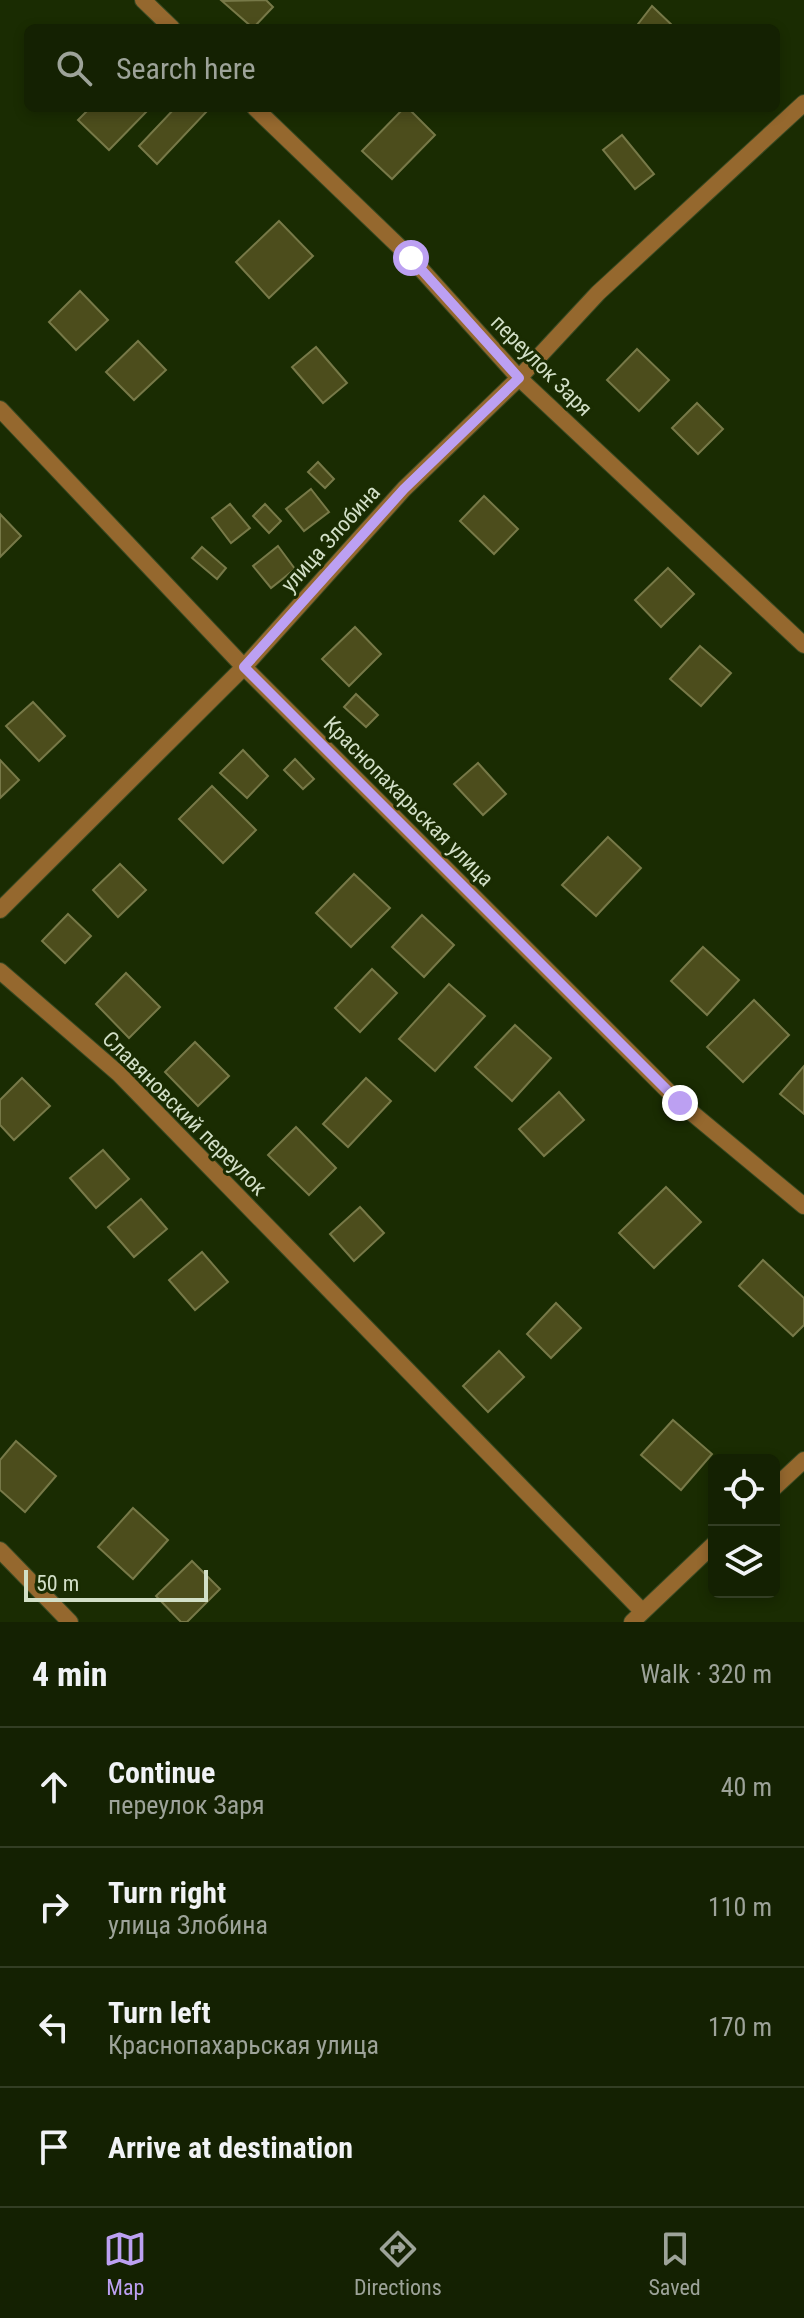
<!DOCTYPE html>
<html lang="en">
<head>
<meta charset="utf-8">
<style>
	:root { --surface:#142102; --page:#212e11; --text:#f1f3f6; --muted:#9da399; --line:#333e24; --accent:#bca0f2 }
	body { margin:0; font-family:"Roboto Condensed",sans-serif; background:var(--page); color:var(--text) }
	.controls { position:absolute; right:24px; bottom:24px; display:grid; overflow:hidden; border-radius:12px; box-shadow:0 4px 12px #0003 }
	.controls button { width:72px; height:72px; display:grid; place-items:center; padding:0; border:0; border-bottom:2px solid var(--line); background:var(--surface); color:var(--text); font:40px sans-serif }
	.scale { position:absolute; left:24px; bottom:20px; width:184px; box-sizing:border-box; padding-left:8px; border:4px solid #d2dfc7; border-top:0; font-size:22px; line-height:28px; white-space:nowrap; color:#d2dfc7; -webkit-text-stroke:6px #1a2c02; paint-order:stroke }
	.stop { position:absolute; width:24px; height:24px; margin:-18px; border:6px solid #bca0f2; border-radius:50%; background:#fff }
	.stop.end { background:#bca0f2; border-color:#fff; box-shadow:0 2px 8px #0008 }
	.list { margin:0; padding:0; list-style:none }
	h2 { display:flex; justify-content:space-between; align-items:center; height:104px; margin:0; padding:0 32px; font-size:34px }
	h2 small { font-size:26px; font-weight:400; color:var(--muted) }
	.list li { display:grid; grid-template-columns:52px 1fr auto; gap:24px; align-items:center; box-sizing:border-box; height:120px; padding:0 32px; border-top:2px solid var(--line) }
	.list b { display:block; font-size:30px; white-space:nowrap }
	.list p { margin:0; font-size:26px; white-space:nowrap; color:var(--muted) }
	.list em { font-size:26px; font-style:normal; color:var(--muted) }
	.icon { flex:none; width:44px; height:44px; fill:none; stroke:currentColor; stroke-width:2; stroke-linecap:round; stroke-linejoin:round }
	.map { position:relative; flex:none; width:804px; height:1622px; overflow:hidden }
	.search { position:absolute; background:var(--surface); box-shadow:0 4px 12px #0003; left:24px; right:24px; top:24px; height:88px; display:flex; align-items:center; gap:20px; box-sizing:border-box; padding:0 28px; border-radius:12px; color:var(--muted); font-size:30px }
	.sheet { height:584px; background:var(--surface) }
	nav { display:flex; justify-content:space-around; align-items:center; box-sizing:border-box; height:112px; border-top:2px solid var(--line); background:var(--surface); font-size:22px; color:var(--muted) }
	nav a { display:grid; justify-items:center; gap:4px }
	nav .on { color:var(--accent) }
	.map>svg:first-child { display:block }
	.building { fill:#4c4d1c; stroke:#777948; stroke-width:2 }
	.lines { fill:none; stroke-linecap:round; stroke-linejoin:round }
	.minor-casing { stroke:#374922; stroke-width:18 }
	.minor { stroke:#95682e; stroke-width:16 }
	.route { stroke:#bca0f2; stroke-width:10 }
	.labels { text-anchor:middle; stroke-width:6; stroke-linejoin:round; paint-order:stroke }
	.street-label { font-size:22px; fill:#d2dfc7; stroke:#1a2c02 }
</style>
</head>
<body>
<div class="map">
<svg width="804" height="1622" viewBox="0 0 804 1622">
	<rect width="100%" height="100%" fill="#1a2c02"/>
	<g class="building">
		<polygon points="266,0 273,7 253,28 222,1"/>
		<polygon points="652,6 675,28 635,28"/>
		<polygon points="90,108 150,108 109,150 78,120"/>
		<polygon points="175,108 209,109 157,164 139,146"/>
		<polygon points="404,108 408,108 435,135 392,179 362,151"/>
		<polygon points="622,135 654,174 635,189 603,150"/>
		<polygon points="279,221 313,256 269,298 236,262"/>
		<polygon points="80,291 108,320 76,350 49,322"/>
		<polygon points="138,341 166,370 134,400 106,372"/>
		<polygon points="316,347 347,383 323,403 292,367"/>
		<polygon points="637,349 669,380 639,411 607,380"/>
		<polygon points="697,403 723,429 698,454 672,428"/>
		<polygon points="318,462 334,479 325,488 308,472"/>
		<polygon points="311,489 329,512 304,531 286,509"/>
		<polygon points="484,496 518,529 494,554 460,521"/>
		<polygon points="230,504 250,528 231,543 212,518"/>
		<polygon points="265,504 281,521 269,533 253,516"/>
		<polygon points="0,514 21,536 0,557"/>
		<polygon points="278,546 295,569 271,588 253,566"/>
		<polygon points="202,547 226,568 217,579 192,558"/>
		<polygon points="668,568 694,594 661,627 635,600"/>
		<polygon points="355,627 381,654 349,686 322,659"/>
		<polygon points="700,646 731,673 701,706 670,679"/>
		<polygon points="356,694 378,715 366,727 344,707"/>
		<polygon points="33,702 65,736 39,761 6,726"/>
		<polygon points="243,750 268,776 247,798 220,773"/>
		<polygon points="295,759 314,779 303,789 284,770"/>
		<polygon points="0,760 19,780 0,798"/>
		<polygon points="478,763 506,794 483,815 454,784"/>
		<polygon points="212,786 256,830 223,863 179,819"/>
		<polygon points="608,837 641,868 596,916 562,885"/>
		<polygon points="120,864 146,890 118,917 93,890"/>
		<polygon points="354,874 390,908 351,947 316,913"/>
		<polygon points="68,914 91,936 65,963 42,941"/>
		<polygon points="422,915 454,945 424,977 392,947"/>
		<polygon points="703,947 739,980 707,1015 671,981"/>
		<polygon points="372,969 397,993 360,1032 335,1008"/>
		<polygon points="126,973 160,1007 129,1038 96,1004"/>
		<polygon points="449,984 485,1016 435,1071 399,1039"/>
		<polygon points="754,1000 789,1035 743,1082 707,1047"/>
		<polygon points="515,1025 551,1058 512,1101 475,1067"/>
		<polygon points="195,1042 229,1076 198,1106 165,1072"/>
		<polygon points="804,1066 804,1114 780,1094"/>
		<polygon points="22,1078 50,1106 14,1140 0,1125 0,1100"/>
		<polygon points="366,1078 391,1101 348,1147 323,1124"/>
		<polygon points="559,1092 584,1120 544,1156 519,1129"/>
		<polygon points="296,1127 336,1168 309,1195 268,1155"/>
		<polygon points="103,1150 129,1179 96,1208 70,1178"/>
		<polygon points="666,1187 701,1222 654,1268 619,1233"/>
		<polygon points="141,1199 167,1229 134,1257 108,1227"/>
		<polygon points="360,1207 384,1233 354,1261 330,1234"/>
		<polygon points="202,1252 228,1282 195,1310 169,1280"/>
		<polygon points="763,1260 804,1298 804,1325 793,1336 739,1286"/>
		<polygon points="556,1303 581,1328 551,1358 527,1334"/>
		<polygon points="499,1351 524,1377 488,1412 463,1386"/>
		<polygon points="673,1420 712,1454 681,1490 641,1455"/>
		<polygon points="16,1441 56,1476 25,1512 0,1490 0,1460"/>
		<polygon points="133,1508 168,1540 133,1579 98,1547"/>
		<polygon points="192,1561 220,1589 187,1622 181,1622 156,1596"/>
	</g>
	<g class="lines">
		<g class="minor-casing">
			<g id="minor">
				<polyline points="143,0 172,28"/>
				<polyline points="255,108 411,258 519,378 804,645"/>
				<polyline points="0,409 244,667 680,1103 804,1206"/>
				<polyline points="0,910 244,667 404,489 519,378 598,293 804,103"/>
				<polyline points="0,971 119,1074 642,1611"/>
				<polyline points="774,1488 804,1460"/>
				<polyline points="0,1550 70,1622"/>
				<polyline points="632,1622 714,1544"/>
			</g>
		</g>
		<use href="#minor" class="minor"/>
	</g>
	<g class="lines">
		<polyline class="route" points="411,258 519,378 404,489 244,667 680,1103"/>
	</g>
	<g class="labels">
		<g class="street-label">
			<text transform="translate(542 365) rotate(45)" y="8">переулок Заря</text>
			<text transform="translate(330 538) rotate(-48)" y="8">улица Злобина</text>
			<text transform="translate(409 801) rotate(45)" y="8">Краснопахарьская улица</text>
			<text transform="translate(185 1113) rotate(45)" y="8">Славяновский переулок</text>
		</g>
	</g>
</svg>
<div class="controls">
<button><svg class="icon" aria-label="locate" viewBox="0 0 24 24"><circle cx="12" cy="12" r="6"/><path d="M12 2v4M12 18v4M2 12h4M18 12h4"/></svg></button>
<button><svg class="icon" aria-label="layers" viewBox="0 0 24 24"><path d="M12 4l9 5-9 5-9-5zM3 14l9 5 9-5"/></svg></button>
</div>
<div class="scale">50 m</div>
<div class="stop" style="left:411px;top:258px"></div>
<div class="stop end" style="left:680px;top:1103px"></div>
<div class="search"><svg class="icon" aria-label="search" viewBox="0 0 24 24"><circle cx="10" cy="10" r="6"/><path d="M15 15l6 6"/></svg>Search here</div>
</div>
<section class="sheet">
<h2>4 min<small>Walk · 320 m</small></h2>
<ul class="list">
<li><svg class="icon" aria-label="ahead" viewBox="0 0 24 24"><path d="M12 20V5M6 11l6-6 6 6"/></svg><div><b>Continue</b><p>переулок Заря</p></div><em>40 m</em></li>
<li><svg class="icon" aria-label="right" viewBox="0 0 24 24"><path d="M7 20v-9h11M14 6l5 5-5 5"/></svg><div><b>Turn right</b><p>улица Злобина</p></div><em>110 m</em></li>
<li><svg class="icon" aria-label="left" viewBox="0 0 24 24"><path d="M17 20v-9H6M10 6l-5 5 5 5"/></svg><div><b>Turn left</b><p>Краснопахарьская улица</p></div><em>170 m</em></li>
<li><svg class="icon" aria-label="arrive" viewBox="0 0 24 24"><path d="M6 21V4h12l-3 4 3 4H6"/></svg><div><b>Arrive at destination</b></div></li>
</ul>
</section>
<nav>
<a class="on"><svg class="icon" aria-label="map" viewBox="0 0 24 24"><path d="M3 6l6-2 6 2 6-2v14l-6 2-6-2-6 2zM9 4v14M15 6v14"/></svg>Map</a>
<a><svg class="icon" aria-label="directions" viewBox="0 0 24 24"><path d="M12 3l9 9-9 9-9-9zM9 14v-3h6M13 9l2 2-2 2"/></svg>Directions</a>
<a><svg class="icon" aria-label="saved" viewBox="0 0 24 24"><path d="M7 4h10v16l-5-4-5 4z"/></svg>Saved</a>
</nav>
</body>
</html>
